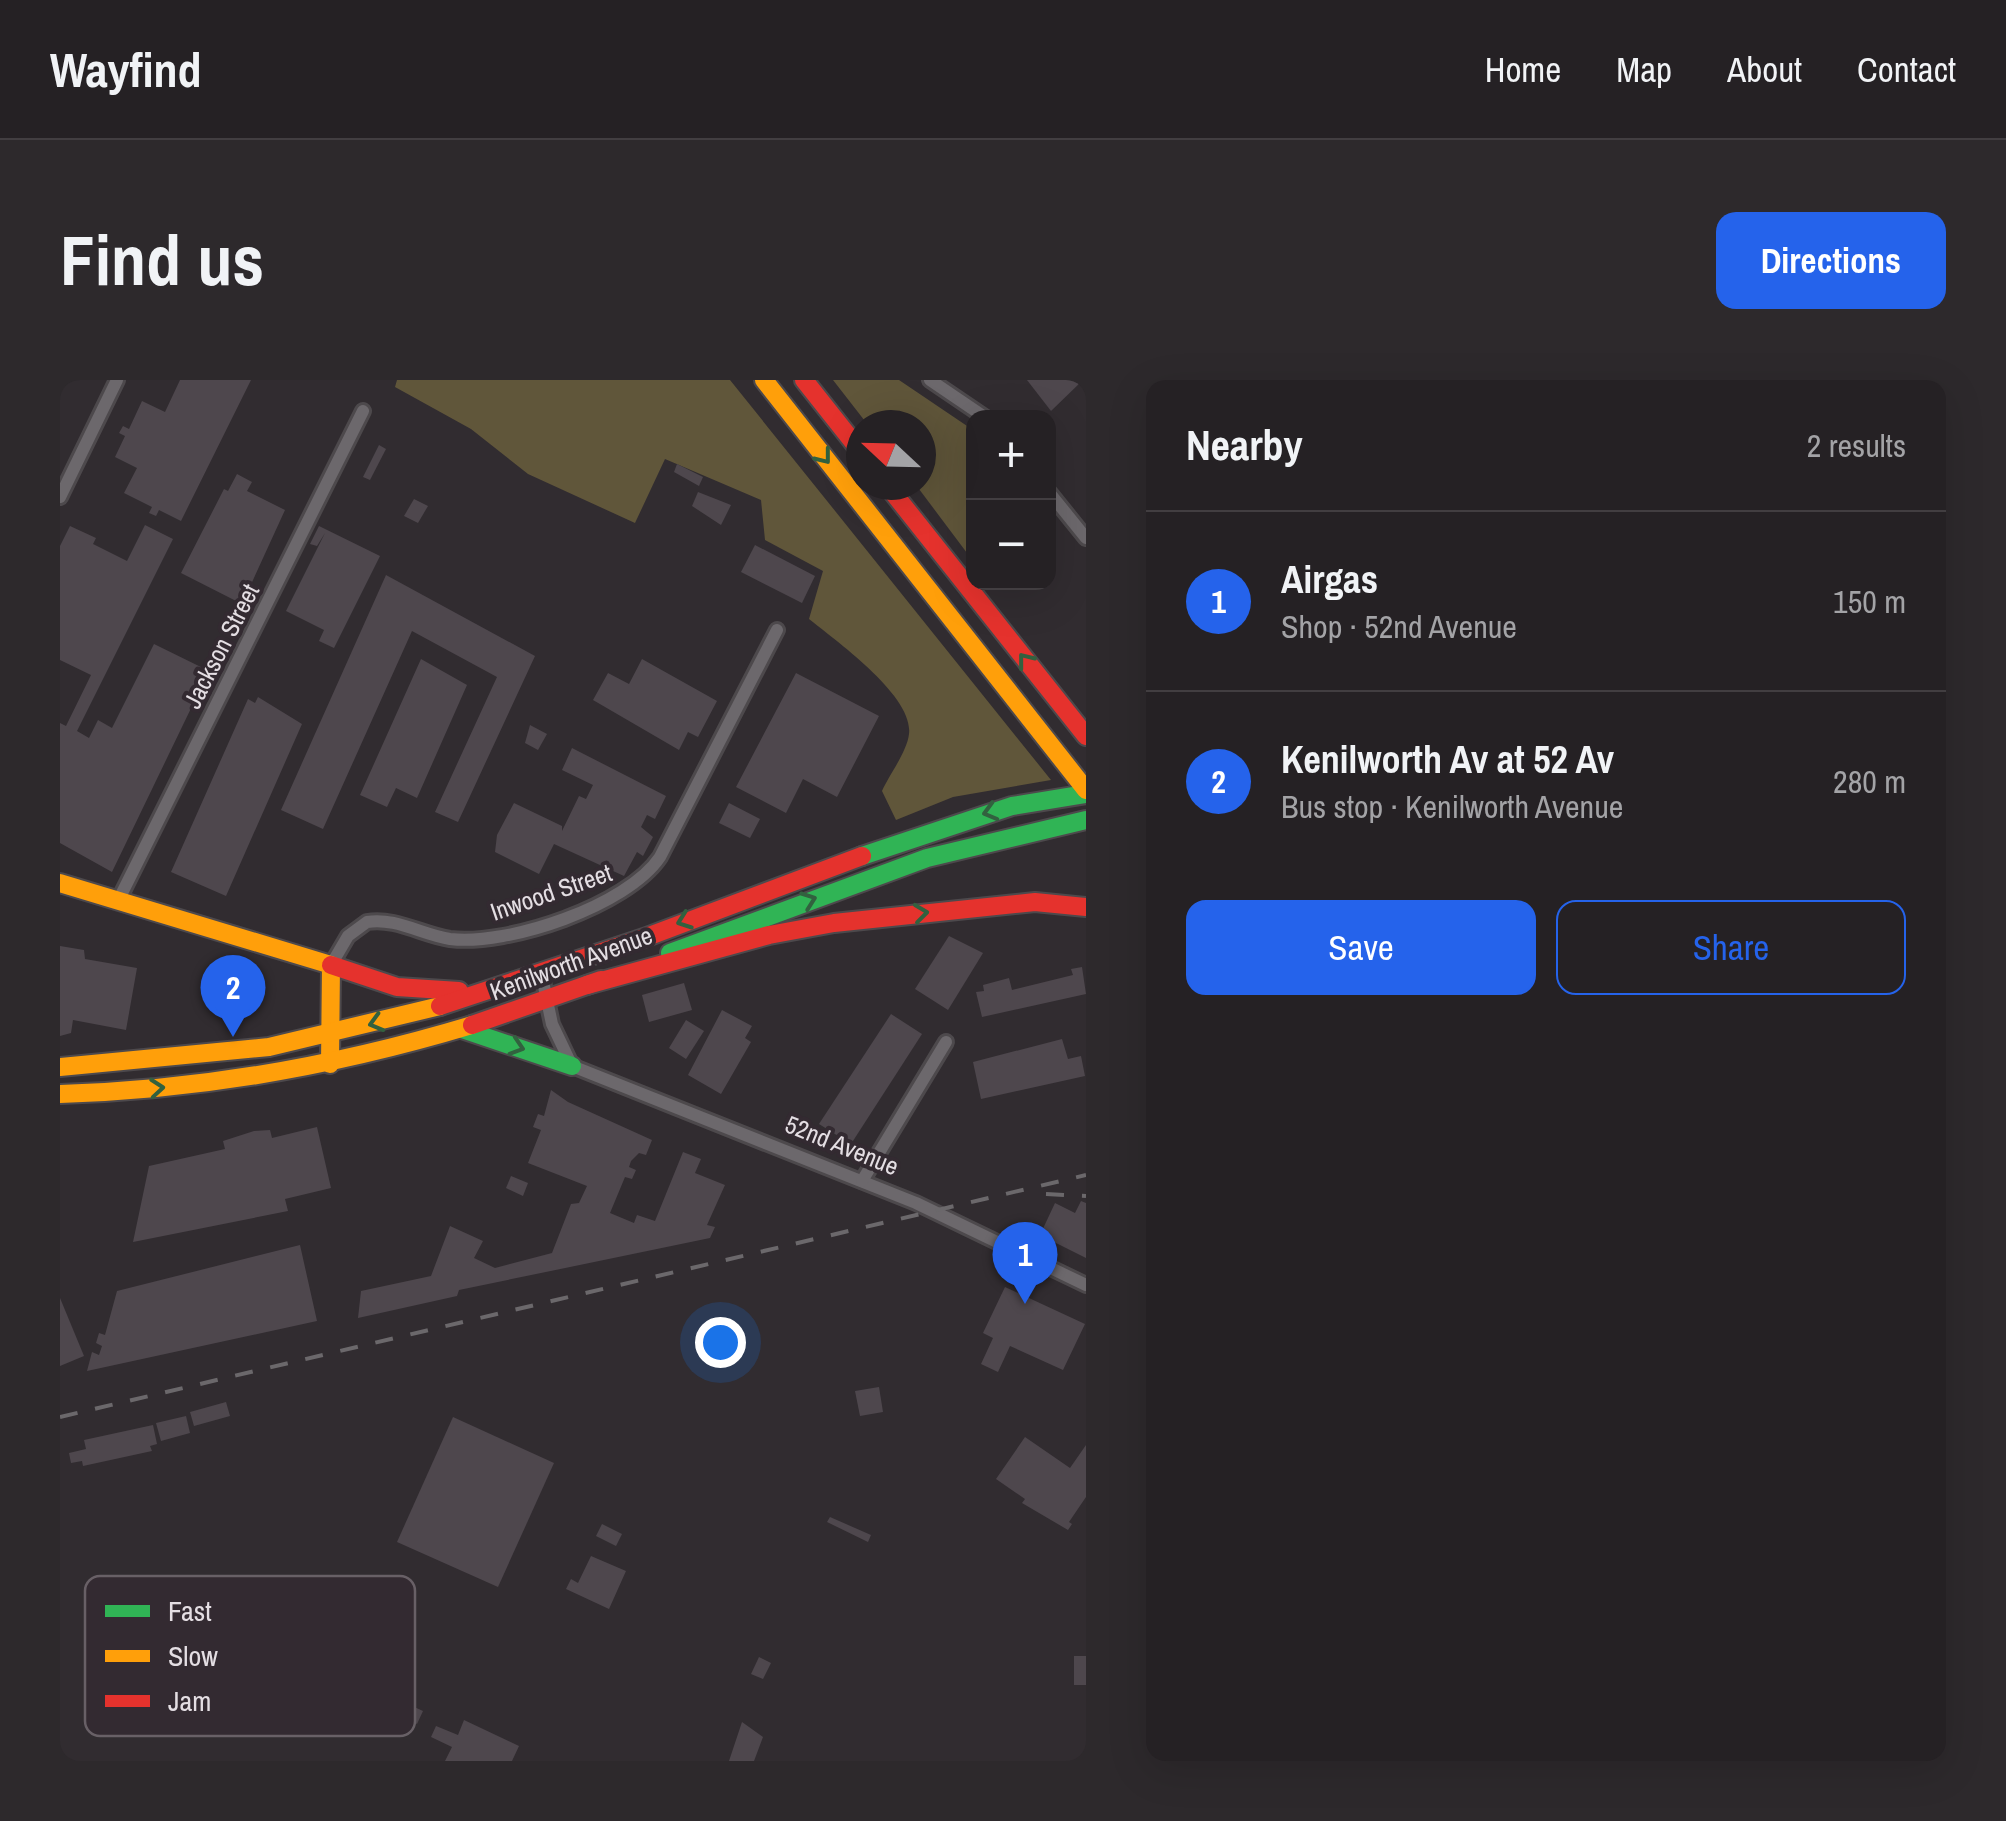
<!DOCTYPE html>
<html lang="en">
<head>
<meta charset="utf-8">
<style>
	:root { --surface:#252124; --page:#2d292c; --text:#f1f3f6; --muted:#a3a3a6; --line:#423e41; --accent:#2563eb }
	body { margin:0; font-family:"Archivo Narrow",sans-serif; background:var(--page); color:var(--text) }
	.controls { position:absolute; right:30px; top:30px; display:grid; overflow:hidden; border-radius:20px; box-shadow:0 10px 40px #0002 }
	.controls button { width:90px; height:90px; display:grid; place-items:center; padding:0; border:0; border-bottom:2px solid var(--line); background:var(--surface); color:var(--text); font:50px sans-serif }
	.compass { position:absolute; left:786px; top:30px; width:90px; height:90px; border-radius:50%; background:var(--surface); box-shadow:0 10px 40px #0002; rotate:292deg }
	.you { position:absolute; left:660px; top:962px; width:35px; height:35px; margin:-25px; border:8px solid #fff; border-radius:50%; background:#1a73e8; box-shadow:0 0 0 15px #1a73e833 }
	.badge { display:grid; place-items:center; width:65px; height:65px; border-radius:50%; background:var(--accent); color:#fff; font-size:32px; font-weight:700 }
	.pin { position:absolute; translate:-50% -82px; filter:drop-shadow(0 2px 5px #0008) }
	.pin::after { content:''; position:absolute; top:52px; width:35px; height:30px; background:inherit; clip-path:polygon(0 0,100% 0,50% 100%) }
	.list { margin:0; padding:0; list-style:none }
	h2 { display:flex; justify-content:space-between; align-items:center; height:130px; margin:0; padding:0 40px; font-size:42px }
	h2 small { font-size:32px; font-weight:400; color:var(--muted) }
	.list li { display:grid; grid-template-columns:65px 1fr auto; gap:30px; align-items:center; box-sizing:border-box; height:180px; padding:0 40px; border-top:2px solid var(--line) }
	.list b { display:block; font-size:38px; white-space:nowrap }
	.list p { margin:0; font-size:32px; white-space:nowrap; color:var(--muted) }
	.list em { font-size:32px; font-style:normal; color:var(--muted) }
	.actions { display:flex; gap:20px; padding:30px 40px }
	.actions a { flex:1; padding:22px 0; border:2px solid var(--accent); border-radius:20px; text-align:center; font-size:35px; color:var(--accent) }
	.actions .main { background:var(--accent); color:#fff }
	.map { position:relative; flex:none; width:1026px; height:1381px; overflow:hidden; border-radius:20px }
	header { display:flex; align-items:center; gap:60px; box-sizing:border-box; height:140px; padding:0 50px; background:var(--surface); border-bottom:2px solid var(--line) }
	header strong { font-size:48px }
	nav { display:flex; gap:55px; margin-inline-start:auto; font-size:35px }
	.intro { display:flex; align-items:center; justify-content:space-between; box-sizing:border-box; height:240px; padding:0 60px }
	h1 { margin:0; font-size:70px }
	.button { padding:25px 45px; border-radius:20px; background:var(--accent); color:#fff; font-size:35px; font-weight:700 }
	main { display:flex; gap:60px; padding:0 60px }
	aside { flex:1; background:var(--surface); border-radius:20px; box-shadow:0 10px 40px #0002 }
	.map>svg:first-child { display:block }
	.forest { fill:#60563a }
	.building { fill:#4e474d }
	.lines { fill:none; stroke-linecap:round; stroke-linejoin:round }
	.street-casing { stroke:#4d494c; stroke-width:18 }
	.fast-casing { stroke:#4d494c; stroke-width:22 }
	.slow-casing { stroke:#4d494c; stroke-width:22 }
	.jam-casing { stroke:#4d494c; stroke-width:22 }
	.street { stroke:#6c686c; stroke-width:12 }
	.fast { stroke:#30b455; stroke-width:18 }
	.slow { stroke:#ff9f0a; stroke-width:18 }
	.jam { stroke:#e5322d; stroke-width:18 }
	.rail { stroke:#6b686b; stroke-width:4; stroke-dasharray:18 18; stroke-linecap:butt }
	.oneway { stroke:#32613f }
	.labels { text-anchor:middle; stroke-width:8; stroke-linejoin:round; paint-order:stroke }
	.street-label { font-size:25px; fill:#e4dee3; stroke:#332a31 }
	.key { fill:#332a31; stroke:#686066; stroke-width:2.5 }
	.key-label { font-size:28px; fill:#e4dee3 }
</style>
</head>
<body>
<header>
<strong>Wayfind</strong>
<nav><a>Home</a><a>Map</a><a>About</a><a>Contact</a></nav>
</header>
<div class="intro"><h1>Find us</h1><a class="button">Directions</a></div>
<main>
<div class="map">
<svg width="1026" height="1381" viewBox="0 0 1026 1381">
	<rect width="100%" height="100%" fill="#312c30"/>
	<g class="forest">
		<path d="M 337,0 L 670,0 L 991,400 L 893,417 L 836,440 L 822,411 C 829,395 847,372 849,354 C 854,316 776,261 749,239 L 763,191 L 705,160 L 701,120 L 605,79 L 575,143 L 468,94 L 411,49 L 335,7 Z"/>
		<polygon points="773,0 839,0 913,50 913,181 856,105 861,105 861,45 808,45"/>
	</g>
	<g class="building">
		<polygon points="120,0 191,0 121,141 99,130 96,136 89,133 92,127 64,113 77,88 55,77 65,56 59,53 63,46 69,49 82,21 105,32"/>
		<polygon points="967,0 1023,0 991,31"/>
		<polygon points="319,65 326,69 310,100 303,97"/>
		<polygon points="617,84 643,97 639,106 614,92"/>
		<polygon points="177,94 192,102 187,111 225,130 182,224 121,193 164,109 168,111"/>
		<polygon points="638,112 671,125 661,145 632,126"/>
		<polygon points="354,119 368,126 358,143 344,136"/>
		<polygon points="85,145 113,159 17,351 29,358 38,340 52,348 94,264 149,291 52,492 0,463 0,343 6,346 31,295 0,280 0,166 10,146 36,158 33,164 67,181"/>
		<polygon points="259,146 320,176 274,268 259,261 264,250 226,231 265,153 257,166 250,164"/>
		<polygon points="695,165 755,196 742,223 681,192"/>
		<polygon points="326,195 475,276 398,442 375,432 437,297 352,251 263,449 221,430"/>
		<polygon points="361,279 407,305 357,418 336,408 327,427 300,415"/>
		<polygon points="582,279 657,321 638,357 628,352 619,370 533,320 548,293 569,304"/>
		<polygon points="736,293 819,336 777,417 743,399 726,433 676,407"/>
		<polygon points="198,317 242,344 166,516 111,492 188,319 195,323"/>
		<polygon points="470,345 487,354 478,370 465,363"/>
		<polygon points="512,368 606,416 595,439 587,435 581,447 593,457 583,476 577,472 564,496 494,464 479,494 435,472 437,455 454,423 502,446 502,451 519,416 526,419 533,405 502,390"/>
		<polygon points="669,423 700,439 690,458 659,443"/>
		<polygon points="889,556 923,573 888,630 855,609"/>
		<polygon points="0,566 24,570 25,579 77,588 66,650 13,640 11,653 0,656"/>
		<polygon points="169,583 182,597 155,624 141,611 162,584"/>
		<polygon points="1022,587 1026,614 922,637 916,612 924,611 923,605 949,598 952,610 1013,595 1011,589"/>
		<polygon points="624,603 632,630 589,642 582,615"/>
		<polygon points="662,630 692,646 685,658 691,662 661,714 628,695"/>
		<polygon points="831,634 862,654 791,764 759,744"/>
		<polygon points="626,640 644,651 626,679 609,668"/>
		<polygon points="1002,659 1008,679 1021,676 1025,696 921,719 913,682"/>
		<polygon points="491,710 508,722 592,760 586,775 579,773 571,781 569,787 576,790 572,799 565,797 550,833 574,843 577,835 595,841 623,772 641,779 635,793 665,805 647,845 655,847 650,858 399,910 397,916 298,938 301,911 371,896 390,846 423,861 414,878 435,888 492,873 511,824 519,823 527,806 468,783 481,750 473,747 478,734 484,736"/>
		<polygon points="257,747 271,808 225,819 228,831 73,862 89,786 165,769 163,761 194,751 210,750 212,758"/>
		<polygon points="451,796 468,803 463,816 446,808"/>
		<polygon points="1021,821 1026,823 1026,878 980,855 995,823 1015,833"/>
		<polygon points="240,865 257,941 27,991 32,972 39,975 42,966 36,963 39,953 45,955 57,911"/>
		<polygon points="945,907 1025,944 1003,990 950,966 938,992 921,984 933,958 923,953"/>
		<polygon points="0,918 24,976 0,986"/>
		<polygon points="819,1007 823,1032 800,1036 795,1011"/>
		<polygon points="166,1022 170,1036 134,1046 130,1032"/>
		<polygon points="126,1036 130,1053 101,1061 96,1043"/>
		<polygon points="393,1037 494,1083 438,1207 337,1162"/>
		<polygon points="93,1045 97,1064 90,1066 92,1071 23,1086 22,1081 11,1083 9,1073 26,1069 24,1060"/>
		<polygon points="965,1057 1010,1088 1026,1065 1026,1117 1009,1142 1012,1144 1008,1150 962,1123 965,1119 936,1099"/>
		<polygon points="770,1137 811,1155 808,1162 767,1142"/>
		<polygon points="542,1144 562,1154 556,1166 536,1156"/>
		<polygon points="531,1176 566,1191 549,1229 506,1209 511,1199 518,1203"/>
		<rect x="1014" y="1276" width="12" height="29"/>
		<polygon points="699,1277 711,1283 703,1299 691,1294"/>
		<polygon points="319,1311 363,1331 357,1344 340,1337 338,1343 323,1342 325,1337 310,1330"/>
		<polygon points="404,1340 459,1366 452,1381 385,1381 392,1367 371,1357 376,1346 398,1355"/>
		<polygon points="682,1342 703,1357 694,1381 669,1381"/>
	</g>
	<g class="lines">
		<g class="street-casing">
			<g id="street">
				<polyline points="870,0 926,38"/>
				<polyline points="988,111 1026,158"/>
				<polyline points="0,117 57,0"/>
				<polyline points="58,521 303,31"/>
				<path d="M 271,585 L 288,556 L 307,542 C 335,537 363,555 390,559 C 448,566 567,526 600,477 L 717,250"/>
				<polyline points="481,592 492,644 512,686 856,823 1026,905"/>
				<polyline points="802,801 886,662"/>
			</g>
		</g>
		<g class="fast-casing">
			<g id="fast">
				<polyline points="802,476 952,426 1026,414"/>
				<polyline points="610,573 867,478 1026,440"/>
				<polyline points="402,649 512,686"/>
			</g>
		</g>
		<g class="slow-casing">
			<g id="slow">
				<polyline points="704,0 1026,410"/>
				<polyline points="0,503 271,585 270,684"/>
				<polyline points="0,687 209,667 380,626"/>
				<path d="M 0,714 C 141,710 276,686 412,645"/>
			</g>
		</g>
		<g class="jam-casing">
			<g id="jam">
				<polyline points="744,0 801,72"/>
				<polyline points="827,105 1026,356"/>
				<polyline points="271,585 337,607 399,611"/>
				<polyline points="527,605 709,555 774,543 975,522 1026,527"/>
				<polyline points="380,626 584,558 802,476"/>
				<polyline points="412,645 541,600"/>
			</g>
		</g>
		<use href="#street" class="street"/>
		<use href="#fast" class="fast"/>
		<use href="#slow" class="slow"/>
		<use href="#jam" class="jam"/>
		<g class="rail">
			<polyline points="986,814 1026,816"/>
			<polyline points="0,1037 1026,795"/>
		</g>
	</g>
	<defs><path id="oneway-chevron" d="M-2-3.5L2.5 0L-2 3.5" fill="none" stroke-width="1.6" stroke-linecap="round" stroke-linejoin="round" transform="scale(2.5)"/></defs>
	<g class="oneway">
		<use href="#oneway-chevron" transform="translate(764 77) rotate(52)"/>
		<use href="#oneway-chevron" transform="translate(965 280) rotate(-128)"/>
		<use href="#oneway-chevron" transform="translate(930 432) rotate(164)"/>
		<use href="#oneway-chevron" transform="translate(749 520) rotate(-20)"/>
		<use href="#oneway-chevron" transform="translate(861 533) rotate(-7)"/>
		<use href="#oneway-chevron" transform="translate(624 541) rotate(160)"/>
		<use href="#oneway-chevron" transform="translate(316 643) rotate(164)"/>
		<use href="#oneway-chevron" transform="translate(457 667) rotate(18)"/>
		<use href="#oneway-chevron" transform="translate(97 708) rotate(-5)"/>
	</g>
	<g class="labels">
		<g class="street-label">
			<text transform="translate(161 266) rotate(-63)" y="9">Jackson Street</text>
			<text transform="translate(491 512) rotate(-19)" y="9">Inwood Street</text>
			<text transform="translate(511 583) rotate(-20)" y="9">Kenilworth Avenue</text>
			<text transform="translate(782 765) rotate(22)" y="9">52nd Avenue</text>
		</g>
	</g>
	<rect x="25" y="1196" width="330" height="160" rx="15" class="key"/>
	<rect x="45" y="1225" width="45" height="12" fill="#30b455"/>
	<rect x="45" y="1270" width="45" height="12" fill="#ff9f0a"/>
	<rect x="45" y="1315" width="45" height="12" fill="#e5322d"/>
	<g class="key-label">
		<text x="108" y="1241">Fast</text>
		<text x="108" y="1286">Slow</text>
		<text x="108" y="1331">Jam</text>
	</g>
</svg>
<div class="controls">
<button>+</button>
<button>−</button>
</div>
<svg class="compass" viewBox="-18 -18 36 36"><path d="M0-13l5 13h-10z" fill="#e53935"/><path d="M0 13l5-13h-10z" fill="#a3a3a6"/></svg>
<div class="you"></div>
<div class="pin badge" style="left:965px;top:924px">1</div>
<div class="pin badge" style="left:173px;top:657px">2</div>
</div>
<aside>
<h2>Nearby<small>2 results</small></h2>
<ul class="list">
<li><span class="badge">1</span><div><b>Airgas</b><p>Shop · 52nd Avenue</p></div><em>150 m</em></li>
<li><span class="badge">2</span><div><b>Kenilworth Av at 52 Av</b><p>Bus stop · Kenilworth Avenue</p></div><em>280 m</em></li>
</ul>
<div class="actions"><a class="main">Save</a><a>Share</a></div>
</aside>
</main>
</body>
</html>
